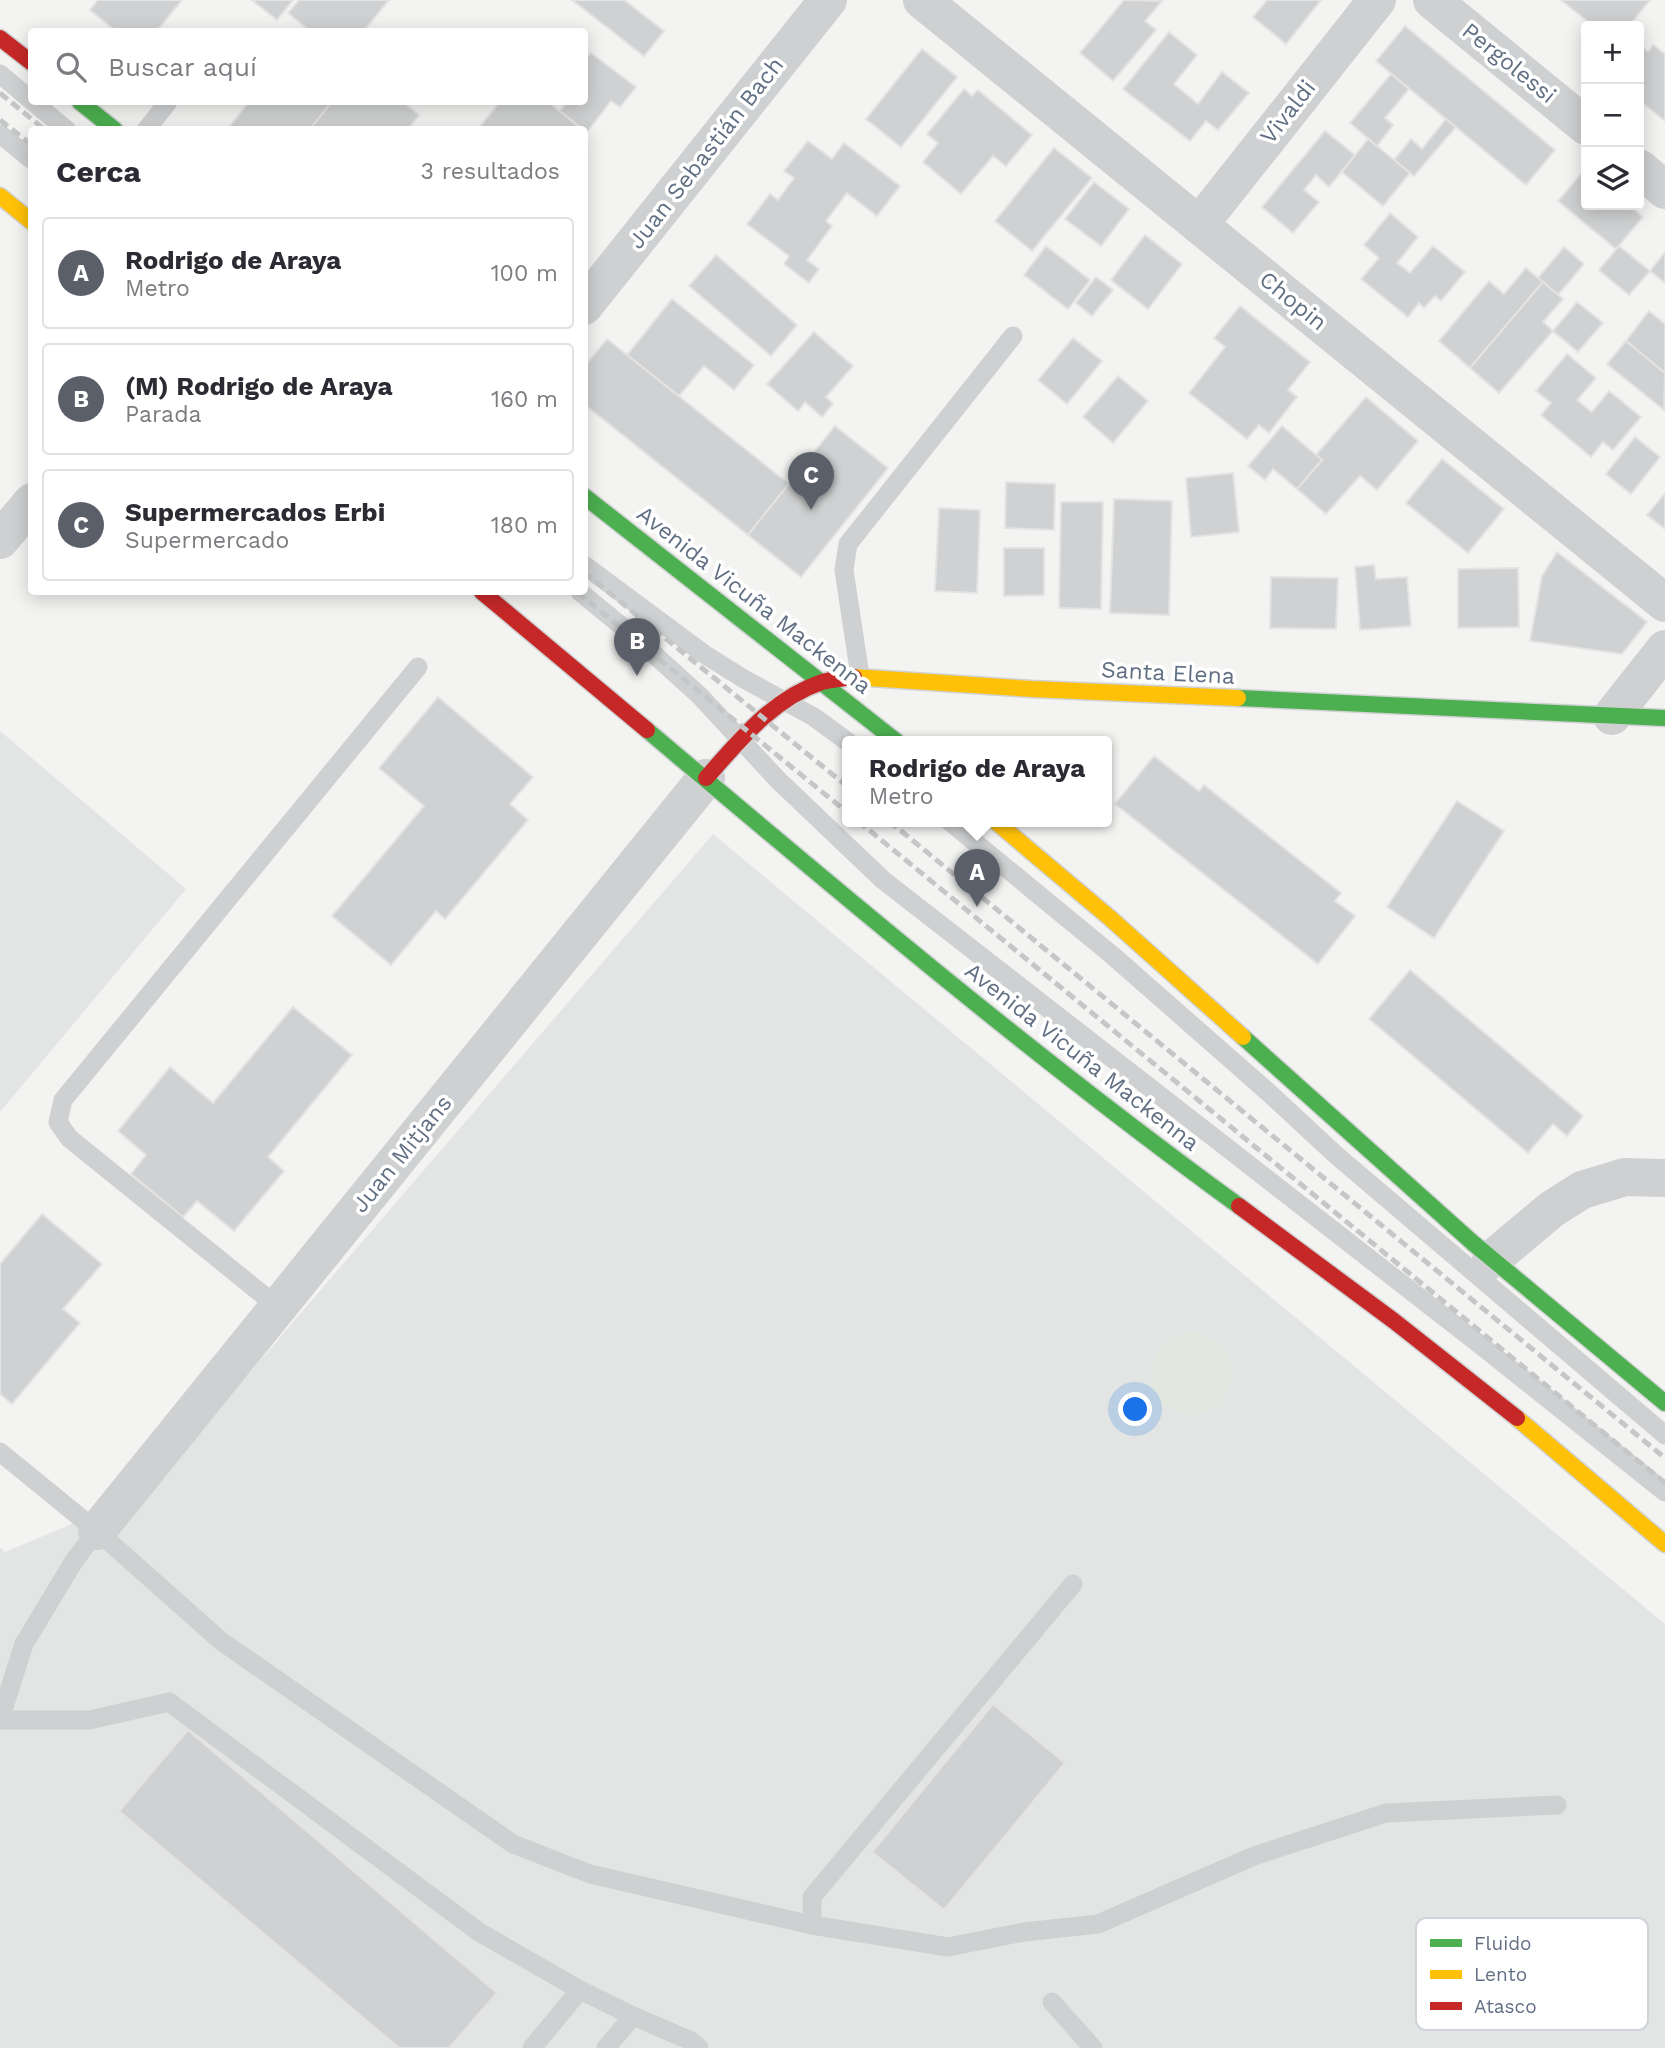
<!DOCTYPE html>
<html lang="es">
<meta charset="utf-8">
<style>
body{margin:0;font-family:"Work Sans",sans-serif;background:#f7f7f7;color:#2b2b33}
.controls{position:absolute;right:21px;top:21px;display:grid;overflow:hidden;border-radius:7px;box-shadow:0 4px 18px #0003}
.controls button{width:63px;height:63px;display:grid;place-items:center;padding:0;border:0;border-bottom:2px solid #e1e1e2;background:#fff;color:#2b2b33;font:35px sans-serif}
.you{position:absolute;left:1136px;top:1410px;width:24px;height:24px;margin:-18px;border:5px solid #fff;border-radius:50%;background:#1a73e8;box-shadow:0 0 0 10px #1a73e833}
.badge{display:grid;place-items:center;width:46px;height:46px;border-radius:50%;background:#5b5f69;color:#fff;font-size:23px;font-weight:700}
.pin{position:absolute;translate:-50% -58px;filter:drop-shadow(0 2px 4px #0008)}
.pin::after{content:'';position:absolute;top:37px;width:24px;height:21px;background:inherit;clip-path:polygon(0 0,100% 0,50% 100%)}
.popup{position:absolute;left:842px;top:736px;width:270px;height:91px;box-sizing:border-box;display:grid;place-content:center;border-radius:7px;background:#fff;filter:drop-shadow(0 2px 5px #0005);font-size:23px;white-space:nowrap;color:#7c7c81}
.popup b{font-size:26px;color:#2b2b33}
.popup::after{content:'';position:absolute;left:50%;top:100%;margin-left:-14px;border:14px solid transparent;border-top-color:#fff}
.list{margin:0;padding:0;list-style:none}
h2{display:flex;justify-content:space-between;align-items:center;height:91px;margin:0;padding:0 28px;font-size:30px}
h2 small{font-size:23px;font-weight:400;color:#7c7c81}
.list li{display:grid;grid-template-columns:46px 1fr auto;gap:21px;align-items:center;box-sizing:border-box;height:112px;margin:0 14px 14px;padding:0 14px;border:2px solid #e1e1e2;border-radius:7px}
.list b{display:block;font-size:26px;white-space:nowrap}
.list p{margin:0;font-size:23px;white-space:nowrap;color:#7c7c81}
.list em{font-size:23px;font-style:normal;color:#7c7c81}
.icon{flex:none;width:38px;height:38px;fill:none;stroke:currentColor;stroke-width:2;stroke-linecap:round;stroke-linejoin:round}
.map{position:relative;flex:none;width:1665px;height:2048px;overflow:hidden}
.search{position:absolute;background:#fff;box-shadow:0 4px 18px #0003;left:28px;top:28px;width:560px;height:77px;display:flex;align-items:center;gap:18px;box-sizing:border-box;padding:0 24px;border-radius:7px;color:#7c7c81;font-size:26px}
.panel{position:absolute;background:#fff;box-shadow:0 4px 18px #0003;left:28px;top:126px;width:560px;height:469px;border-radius:7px}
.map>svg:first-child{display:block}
</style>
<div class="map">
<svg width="1665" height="2048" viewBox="0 0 1665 2048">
<rect width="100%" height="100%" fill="#f3f4f2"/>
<g fill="#e3e5e4">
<path d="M0,731L186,889L0,1112Z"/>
<path d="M713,834L1665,1624V2048H0V1547L5,1552L146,1493Z"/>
</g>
<circle fill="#e2e7e0" cx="1191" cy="1374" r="41"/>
<g fill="#d0d1d2" stroke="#e2e3e2" stroke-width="2">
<path d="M98,0H182L156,32H117L90,10Z"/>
<path d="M252,0H293L277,20Z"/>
<path d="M299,0H389L363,32H311L288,13Z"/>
<path d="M572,0H624L664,31L644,56Z"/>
<path d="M1124,0L1162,1L1145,21L1156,30L1113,81L1080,53Z"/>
<path d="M1267,0H1321L1286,44L1253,17Z"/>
<path d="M1561,0H1650L1629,26H1593Z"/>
<path d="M1405,26L1555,150L1526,185L1376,61Z"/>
<path d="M1169,32L1197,55L1174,84L1198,104L1222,72L1249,93L1218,130L1206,121L1190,141L1123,89Z"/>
<path d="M1639,44L1648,52L1653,45L1665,54V121L1639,100Z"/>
<path d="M922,49L957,77L901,147L866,119Z"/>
<path d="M591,53L636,87L620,107L611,101L587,132L560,111L567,102H584V60Z"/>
<path d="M1391,74L1409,89L1385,118L1393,125L1377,146L1350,123Z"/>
<path d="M964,89L972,96L978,90L1032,135L1006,166L993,156L961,194L923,162L938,143L927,134Z"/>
<path d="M249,102H332L309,130H235L230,126Z"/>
<path d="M332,102H403L419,115L407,130H309Z"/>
<path d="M500,102H548L583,130H477Z"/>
<path d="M1446,119L1456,127L1414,176L1394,160L1411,139L1422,149Z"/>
<path d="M1325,131L1355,155L1329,187L1316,175L1304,190L1319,202L1293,233L1262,207Z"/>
<path d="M1368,139L1410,173L1383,206L1342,172Z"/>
<path d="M808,141L832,159L844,143L900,186L877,216L847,193L826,221L832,226L807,260L819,269L809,283L784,264L789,256L747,224L770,194L778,200L794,178L784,171Z"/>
<path d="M1054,148L1092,178L1032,251L995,221Z"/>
<path d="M1585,169L1586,205H1629L1643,217L1616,249L1558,201Z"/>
<path d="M1094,182L1129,209L1101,246L1065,219Z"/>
<path d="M1390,213L1418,237L1397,263L1410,273L1433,246L1465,272L1441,301L1435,296L1424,308L1419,303L1408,317L1361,279L1379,258L1364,245Z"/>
<path d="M1145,235L1182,264L1148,309L1111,280Z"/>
<path d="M1046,246L1090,280L1068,309L1024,275Z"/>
<path d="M1619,246L1650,271L1629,295L1599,270Z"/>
<path d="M1564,247L1584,264L1558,295L1538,278Z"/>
<path d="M1665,252V283L1650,271Z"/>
<path d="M716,255L797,325L771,356L689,286Z"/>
<path d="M1526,268L1543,282L1470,368L1439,341L1489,281L1504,294Z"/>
<path d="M1096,277L1113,290L1092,316L1076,303Z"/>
<path d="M1543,282L1563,299L1543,322L1553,331L1499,393L1470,368Z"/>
<path d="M672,299L754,365L734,390L704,366L679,396L627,355Z"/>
<path d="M1577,302L1603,323L1578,352L1553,331Z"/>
<path d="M1240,306L1310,362L1288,390L1297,397L1269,433L1259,425L1247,439L1189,393L1225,347L1214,338Z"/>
<path d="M1649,311L1665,324V373L1626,341Z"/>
<path d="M814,332L853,366L826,397L833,404L822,417L805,402L798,411L767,384Z"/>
<path d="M1073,338L1102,361L1067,404L1038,380Z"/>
<path d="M607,339L789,484L748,535L584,404V367Z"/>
<path d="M1626,341L1665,373L1664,410L1607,364Z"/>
<path d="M1567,354L1596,378L1577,400L1592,412L1609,391L1641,417L1613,450L1603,442L1591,457L1541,415L1551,403L1536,391Z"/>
<path d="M1118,376L1148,401L1113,443L1083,417Z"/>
<path d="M1366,397L1418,441L1377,490L1360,476L1326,514L1297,489L1322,460L1316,455Z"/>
<path d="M835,426L888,468L801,577L748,535Z"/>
<path d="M1282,426L1322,460L1297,489L1273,469L1265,480L1248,466Z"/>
<path d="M1635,437L1660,457L1631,494L1606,474Z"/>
<path d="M1442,459L1504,509L1468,553L1406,503Z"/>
<path d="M1233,473L1239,532L1191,537L1186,478Z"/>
<path d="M1006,482L1055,484L1054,530L1005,528Z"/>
<path d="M1665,493V529L1647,515Z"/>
<path d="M1114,499L1172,501L1169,615L1110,613Z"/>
<path d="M1061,502H1103L1101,609L1059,608Z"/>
<path d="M939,508L980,510L977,593L935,591Z"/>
<path d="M1004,548H1044V595L1004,596Z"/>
<path d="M1557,552L1647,622L1622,654L1530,641L1542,576Z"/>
<path d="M1374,565L1376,579L1407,577L1411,626L1360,630L1355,567Z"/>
<path d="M1518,568L1519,627L1458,628V569Z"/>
<path d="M1271,577L1338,578L1336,629L1270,628Z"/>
<path d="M438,697L533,777L510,804L528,820L445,919L436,911L391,965L332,916L424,806L379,768Z"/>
<path d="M1154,756L1199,791L1204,785L1341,893L1335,901L1355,916L1318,964L1115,804Z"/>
<path d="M1457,801L1504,831L1434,938L1387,907Z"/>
<path d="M1410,970L1583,1116L1567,1136L1553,1124L1528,1153L1369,1019Z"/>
<path d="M293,1007L352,1055L268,1157L284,1171L234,1231L197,1201L183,1217L131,1174L146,1155L118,1131L170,1067L213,1103Z"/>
<path d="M42,1214L102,1264L63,1309L80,1323L12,1404L0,1394V1264Z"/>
<path d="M993,1704L1065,1763L944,1910L872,1852Z"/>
<path d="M188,1730L497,1993L449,2048H399L119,1811Z"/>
</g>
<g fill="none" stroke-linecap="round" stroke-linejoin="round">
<defs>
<g id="fast">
<path d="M80,102L115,130"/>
<path d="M584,496L896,741"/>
<path d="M1238,698L1665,718"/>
<path d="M647,730C841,894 1034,1057 1239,1206"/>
<path d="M1243,1037L1473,1243L1665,1403"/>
</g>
<g id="slow">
<path d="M0,196L32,222"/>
<path d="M854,677L1032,689L1238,698"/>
<path d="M995,821L1110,918L1243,1037"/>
<path d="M1517,1418L1665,1544"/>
</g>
<g id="jam">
<path d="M0,38L32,63"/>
<path d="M482,592L647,730"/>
<path d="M706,778C740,740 772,699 822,682C831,679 843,679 854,677"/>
<path d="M1239,1206L1394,1321L1517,1418"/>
</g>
</defs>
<use href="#fast" stroke="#d0d2d2" stroke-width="19"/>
<use href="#slow" stroke="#d0d2d2" stroke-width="19"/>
<use href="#jam" stroke="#d0d2d2" stroke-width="19"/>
<g stroke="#cfd0d1" stroke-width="19">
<path d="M0,74L32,101"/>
<path d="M33,102L67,130"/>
<path d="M146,130L168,102"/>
<path d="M0,134L32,160"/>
<path d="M584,565L704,654L744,679L814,717L848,742"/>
<path d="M580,592L636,638L700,696L778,780L883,880L1483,1347L1665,1492"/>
<path d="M860,676L844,570L848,544L1013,336"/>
<path d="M949,821L1112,955L1268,1092L1336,1155L1665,1435"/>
<path d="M278,1307L69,1138L58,1122L63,1100L418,667"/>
<path d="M0,1452L97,1531L221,1641L513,1844L590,1874L812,1925V1897L1073,1584"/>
<path d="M0,1719L24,1644L74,1561L97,1531"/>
<path d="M0,1720H89L169,1702L479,1932L580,1990L633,2016L691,2041L699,2048"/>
<path d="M812,1925L948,1947L1024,1932L1098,1924L1254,1856L1386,1813L1557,1805"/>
<path d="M1052,2002L1093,2048"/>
<path d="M532,2048L580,1990"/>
<path d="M606,2048L633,2016"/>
</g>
<g stroke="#cfd0d1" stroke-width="38">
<path d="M922,0L1665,603"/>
<path d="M1432,0L1586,126"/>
<path d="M1639,168L1665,190"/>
<path d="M1199,225L1377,0"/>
<path d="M584,306L828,0"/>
<path d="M0,540L32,502"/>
<path d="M1612,716L1665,649"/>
<path d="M1491,1260L1552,1209L1582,1190L1625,1177L1665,1178"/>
<path d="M97,1531L706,778"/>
</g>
<use href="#fast" stroke="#4caf50" stroke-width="16"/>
<use href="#slow" stroke="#ffc107" stroke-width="16"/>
<use href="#jam" stroke="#c62828" stroke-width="16"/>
<g stroke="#c5c6c7" stroke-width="5" stroke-dasharray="10 5" stroke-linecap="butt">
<path d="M0,93L45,130"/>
<path d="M0,120L32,145"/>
<path d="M584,572L848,787"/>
<path d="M577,592L848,813"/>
<path d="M858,821L1665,1483"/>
<path d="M889,821L1665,1458"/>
</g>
</g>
<g text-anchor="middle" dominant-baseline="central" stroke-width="7" stroke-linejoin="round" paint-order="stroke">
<g font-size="23" fill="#627084" stroke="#fff">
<text transform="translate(1509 63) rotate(39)">Pergolessi</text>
<text transform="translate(1288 112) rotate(-52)">Vivaldi</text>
<text transform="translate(706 153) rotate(-52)">Juan Sebastián Bach</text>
<text transform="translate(1293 301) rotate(39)">Chopin</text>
<text transform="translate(754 600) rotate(38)">Avenida Vicuña Mackenna</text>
<text transform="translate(1168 673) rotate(3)">Santa Elena</text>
<text transform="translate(1082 1057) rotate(38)">Avenida Vicuña Mackenna</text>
<text transform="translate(402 1154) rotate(-51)">Juan Mitjans</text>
</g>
</g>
<rect x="1416" y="1918" width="232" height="112" rx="10" fill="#fff" stroke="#d0d4da" stroke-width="2"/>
<rect x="1430" y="1939" width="32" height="8" fill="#4caf50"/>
<rect x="1430" y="1970" width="32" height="9" fill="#ffc107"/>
<rect x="1430" y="2002" width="32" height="8" fill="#c62828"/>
<g font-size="19" fill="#627084">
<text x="1474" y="1950">Fluido</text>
<text x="1474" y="1981">Lento</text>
<text x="1474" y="2013">Atasco</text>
</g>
</svg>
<div class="controls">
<button>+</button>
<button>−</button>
<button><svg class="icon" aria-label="layers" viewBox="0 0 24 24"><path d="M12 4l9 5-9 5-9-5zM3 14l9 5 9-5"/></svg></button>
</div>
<div class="you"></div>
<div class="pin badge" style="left:977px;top:907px">A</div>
<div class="popup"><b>Rodrigo de Araya</b>Metro</div>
<div class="pin badge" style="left:637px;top:676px">B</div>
<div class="pin badge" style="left:811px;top:510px">C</div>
<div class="search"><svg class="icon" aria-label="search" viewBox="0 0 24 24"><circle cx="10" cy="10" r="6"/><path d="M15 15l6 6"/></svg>Buscar aquí</div>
<section class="panel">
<h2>Cerca<small>3 resultados</small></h2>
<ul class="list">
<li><span class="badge">A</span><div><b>Rodrigo de Araya</b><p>Metro</p></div><em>100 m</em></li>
<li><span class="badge">B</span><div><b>(M) Rodrigo de Araya</b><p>Parada</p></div><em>160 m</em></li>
<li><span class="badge">C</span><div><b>Supermercados Erbi</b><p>Supermercado</p></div><em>180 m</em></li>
</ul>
</section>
</div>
